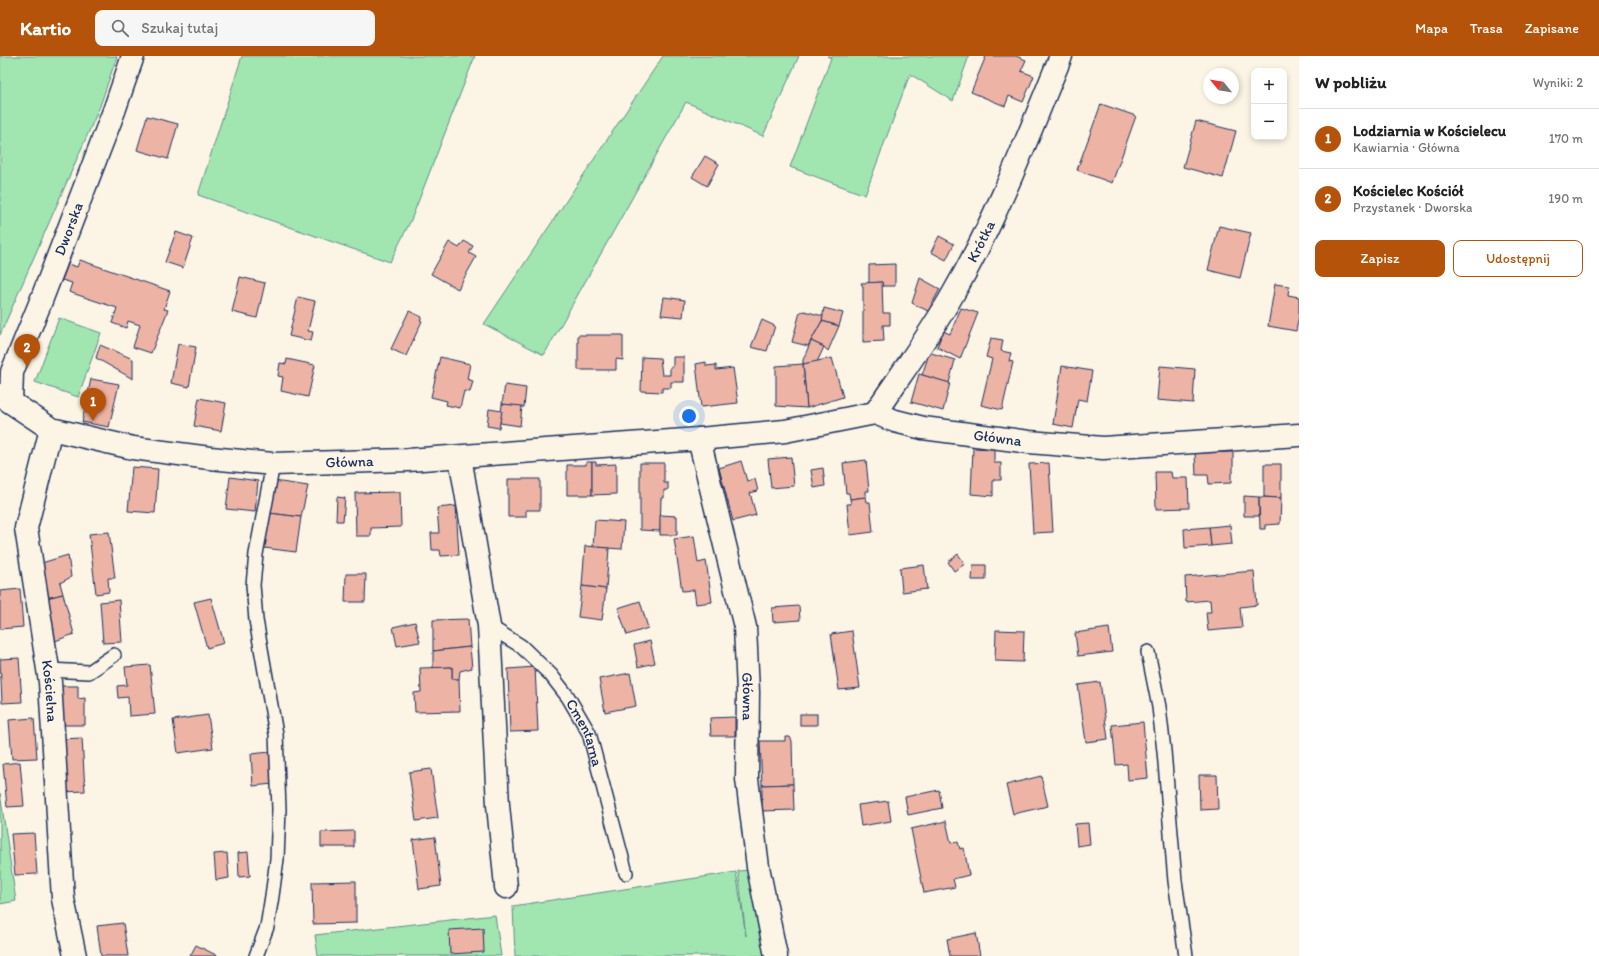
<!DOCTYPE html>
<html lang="pl">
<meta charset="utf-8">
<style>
body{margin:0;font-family:Itim,sans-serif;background:#f6f6f6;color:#222}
.controls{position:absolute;right:12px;top:12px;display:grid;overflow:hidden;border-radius:8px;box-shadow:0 2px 6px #0003}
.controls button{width:36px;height:36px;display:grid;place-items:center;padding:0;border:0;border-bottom:1px solid #e0e0e0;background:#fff;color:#222;font:20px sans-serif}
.compass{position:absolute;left:1203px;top:12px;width:36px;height:36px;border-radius:50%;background:#fff;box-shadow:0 2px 6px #0003;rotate:300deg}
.you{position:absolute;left:689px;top:360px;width:14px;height:14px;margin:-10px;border:3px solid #fff;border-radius:50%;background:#1a73e8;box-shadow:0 0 0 6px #1a73e833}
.badge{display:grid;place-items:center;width:26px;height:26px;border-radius:50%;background:#b45309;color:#fff;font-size:13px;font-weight:700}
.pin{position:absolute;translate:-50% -33px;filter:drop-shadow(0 1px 2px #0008)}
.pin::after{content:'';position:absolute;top:21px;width:14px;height:12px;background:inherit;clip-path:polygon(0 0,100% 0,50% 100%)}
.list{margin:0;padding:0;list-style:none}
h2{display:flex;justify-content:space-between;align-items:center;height:52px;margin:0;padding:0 16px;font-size:17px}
h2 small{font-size:13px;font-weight:400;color:#767676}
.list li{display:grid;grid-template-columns:26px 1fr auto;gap:12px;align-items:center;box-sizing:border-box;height:60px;padding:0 16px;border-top:1px solid #e0e0e0}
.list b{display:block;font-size:15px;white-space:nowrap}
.list p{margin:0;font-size:13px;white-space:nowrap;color:#767676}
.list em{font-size:13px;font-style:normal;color:#767676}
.actions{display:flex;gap:8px;padding:12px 16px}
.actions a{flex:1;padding:9px 0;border:1px solid #b45309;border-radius:8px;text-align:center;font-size:14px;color:#b45309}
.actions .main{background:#b45309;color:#fff}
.icon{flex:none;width:22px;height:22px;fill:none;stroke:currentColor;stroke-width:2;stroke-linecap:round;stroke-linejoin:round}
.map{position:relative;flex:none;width:1299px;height:900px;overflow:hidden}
header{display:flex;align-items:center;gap:24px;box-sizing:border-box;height:56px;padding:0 20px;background:#b45309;color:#fff}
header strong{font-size:19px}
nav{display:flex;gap:22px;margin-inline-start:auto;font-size:14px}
.search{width:280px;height:36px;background:#f6f6f6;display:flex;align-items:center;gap:10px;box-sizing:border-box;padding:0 14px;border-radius:8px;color:#767676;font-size:15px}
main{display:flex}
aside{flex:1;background:#fff}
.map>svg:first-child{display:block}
</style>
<header>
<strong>Kartio</strong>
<div class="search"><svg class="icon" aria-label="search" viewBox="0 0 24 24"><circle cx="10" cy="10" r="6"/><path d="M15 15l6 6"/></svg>Szukaj tutaj</div>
<nav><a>Mapa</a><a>Trasa</a><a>Zapisane</a></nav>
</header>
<main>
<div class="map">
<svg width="1299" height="900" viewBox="0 0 1299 900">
<rect width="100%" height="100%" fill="#fcf5e5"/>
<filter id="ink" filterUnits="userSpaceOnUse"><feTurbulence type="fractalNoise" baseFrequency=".025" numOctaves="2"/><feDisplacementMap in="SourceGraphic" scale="8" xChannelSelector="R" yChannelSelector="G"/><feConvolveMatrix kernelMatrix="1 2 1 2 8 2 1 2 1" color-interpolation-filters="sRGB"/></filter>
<g filter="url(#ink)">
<g fill="#a1e6b1" stroke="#5e8a88">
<path d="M0,0H117L100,50L0,279Z"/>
<path d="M242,0H475L411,164L390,206L198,139Z"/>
<path d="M663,0H799L763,80L686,46L544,299L484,268Z"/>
<path d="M827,0H969L953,45L910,18L865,139L790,111L831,2Z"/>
<path d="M59,262L101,277L78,341L35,326Z"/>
<path d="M0,737L16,845L0,848Z"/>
<path d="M751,814L769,900H515L513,850L736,816L746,880L738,815Z"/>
<path d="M495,859L501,900H318L315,879Z"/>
</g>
<g fill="#edb4a5" stroke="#1b2f5e">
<path d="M986,0H1016L1026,4L1021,15L1034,20L1023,46L1009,40L1005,50L971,36Z"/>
<path d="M1101,48L1136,60L1112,127L1077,114Z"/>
<path d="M147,60L178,68L168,103L137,94Z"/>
<path d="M1196,65L1236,75L1223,122L1183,111Z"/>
<path d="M705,100L719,108L707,130L692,121Z"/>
<path d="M1219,170L1251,177L1240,222L1208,214Z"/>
<path d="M176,176L193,182L183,212L165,206Z"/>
<path d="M939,180L954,188L946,204L931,196Z"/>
<path d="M464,185L473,190L469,197L476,201L458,233L431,218L449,186L459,192Z"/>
<path d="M80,204L170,235L164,253L168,254L151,297L133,291L140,269L128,265L126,272L112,267L117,252L69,236L72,227L62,224L68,208L77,211Z"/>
<path d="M895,208V230H882V226L869,227V209Z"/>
<path d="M240,221L265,227L257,262L232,256Z"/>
<path d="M920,222L940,233L928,255L912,247Z"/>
<path d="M882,226L883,257H890V269H883L884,285L863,286V231L861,227Z"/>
<path d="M1275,228L1289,230L1288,239L1299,241V260L1296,275L1268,270Z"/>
<path d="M298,241L315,245L308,275L313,276L311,285L289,280Z"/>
<path d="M664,241L685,244L683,261L661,259Z"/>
<path d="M824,252L843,257L839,270L822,265Z"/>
<path d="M961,252L978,257L960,303L937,291L943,275L950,278Z"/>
<path d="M409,255L422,261L420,264L422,265L406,300L391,293Z"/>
<path d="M804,255L823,260L822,265L808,290L792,286L800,256Z"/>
<path d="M762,264L775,270L767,295L751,291Z"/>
<path d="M822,265L839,270L828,295L824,291L811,285Z"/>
<path d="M578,279H623V304L616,303V314H578Z"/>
<path d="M991,282L1003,284L1001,295L1011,297L1009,305L1013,306L1002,354L981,349L992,303L986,301Z"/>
<path d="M811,285L824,291L817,306L803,308V304Z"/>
<path d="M178,288L196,291L189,331L171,327Z"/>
<path d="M100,289L133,303V323L96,302Z"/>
<path d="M931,297L955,304L949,327L922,319L928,301Z"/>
<path d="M440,301L470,308L467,323L473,325L470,336L464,335L460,352L446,349L447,345L431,341Z"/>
<path d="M642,301L660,302L662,319H670V311H673V301H684V326H671V332H662V336L641,335Z"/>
<path d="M832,302L843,341L807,352L803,308Z"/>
<path d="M287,303L315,309L308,341L281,335L283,321L278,320L280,307L286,308Z"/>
<path d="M706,306V310L716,309V314L733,312L738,347L701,351L696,308Z"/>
<path d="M803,308L807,352L776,350V310Z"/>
<path d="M1062,310L1092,315L1087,345L1078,343L1073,372L1053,368Z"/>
<path d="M1160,310L1195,313L1193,347L1157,344Z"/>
<path d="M919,318L950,327L943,355L911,346Z"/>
<path d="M91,323L119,328L109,371L82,366Z"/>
<path d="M505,329L526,332L524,351L502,348Z"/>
<path d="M199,342L226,347L221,375L194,370Z"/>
<path d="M502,348L522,350L520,370L500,367Z"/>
<path d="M489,353L502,355L499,372L487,370Z"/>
<path d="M973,392L994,393V407H1001V424H993V440L971,438Z"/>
<path d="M1233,396V417H1231V427L1209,428L1208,419H1196L1195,397Z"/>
<path d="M791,401L794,430L771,432L768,403Z"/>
<path d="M866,404L869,435H866V441L850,443L849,437H846L843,407Z"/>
<path d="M741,405L747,425L755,423L758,435L750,437L756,459L733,465L719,412Z"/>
<path d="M586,406H592V439H567V409H586Z"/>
<path d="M592,406H596V409L616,408V438L592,439Z"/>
<path d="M640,407H664V427H668V434H664V442H661L660,475L640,474Z"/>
<path d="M1049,407L1053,476L1033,477L1029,408Z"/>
<path d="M1264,408H1281V442L1264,441Z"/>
<path d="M132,411L158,413L155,457L128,455Z"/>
<path d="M823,412L825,430L814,432L811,414Z"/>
<path d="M1155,416H1171L1172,422H1188L1189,452L1156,453Z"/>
<path d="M230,421L258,425L255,456L226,453Z"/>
<path d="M508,423H540V454H526V461H508Z"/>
<path d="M274,425L308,430L301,461L269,457Z"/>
<path d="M400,436L401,471L371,472V480H356L355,437Z"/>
<path d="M1244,440L1259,441V460H1244Z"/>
<path d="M337,441L345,442L343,465H336Z"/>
<path d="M866,441L867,446H870L873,476L850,479L847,448H851L850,443Z"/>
<path d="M1259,441L1281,442L1280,468L1265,469V473H1260Z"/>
<path d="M456,450L459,499L441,500L440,494H432L431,477H439L437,452Z"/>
<path d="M269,457L301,461L296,496L264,492Z"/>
<path d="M660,459L677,460V479H660Z"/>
<path d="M595,464L624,466L622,493L593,491Z"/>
<path d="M1230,469L1232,488L1211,490L1209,471Z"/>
<path d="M1209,471L1211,490L1185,492L1184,473Z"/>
<path d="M109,476L115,522H108L109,536L96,538L89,478Z"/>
<path d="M694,480L698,507L706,505L712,546L696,548L694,534L682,535L674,483Z"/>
<path d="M585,490L609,492L606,533L582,530Z"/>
<path d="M958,498L965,508L954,515L948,506Z"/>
<path d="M68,499L71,521L60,527L63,538L43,543L35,509Z"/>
<path d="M924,509L927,533L902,536L900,512Z"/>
<path d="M973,509H986V524H972Z"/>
<path d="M1254,515L1257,549L1240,551L1242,572L1208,575L1206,556H1211L1210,544L1186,546L1185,521Z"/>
<path d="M346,518H366L365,546H345Z"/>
<path d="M582,530L606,533L602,564L578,561Z"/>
<path d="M20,533L23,571L0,573V535Z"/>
<path d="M63,538L74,578L55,585L43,543Z"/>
<path d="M211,542L224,587L207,592L194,546Z"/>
<path d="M119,544L122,586L103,587L100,546Z"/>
<path d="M640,545L648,572L627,579L618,552Z"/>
<path d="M799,550L800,564L773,566L772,552Z"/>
<path d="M468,563L470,591L433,595V564Z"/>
<path d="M415,566L420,586L397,590L393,571Z"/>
<path d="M1109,572L1112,596L1078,600L1075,577Z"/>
<path d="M996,574L1024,575L1023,606L995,605Z"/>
<path d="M852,575L860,632L839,634L831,578Z"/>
<path d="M650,585L655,607L638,611L634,589Z"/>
<path d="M470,591L472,612L460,615L459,623H452V611L433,612V595Z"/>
<path d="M19,602L22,646L2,647L0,603Z"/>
<path d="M150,609L155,658L129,660L128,641L118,642L117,630L127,629L125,611Z"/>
<path d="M452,611V623H459L460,655L415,656L414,637L421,636L420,612Z"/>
<path d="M535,611L538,675L510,676L508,613Z"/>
<path d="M630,617L636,650L605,656L599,623Z"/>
<path d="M1100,626L1108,683L1086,686L1078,629Z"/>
<path d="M61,630H78V643L85,642V669H61Z"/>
<rect x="800" y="658" width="17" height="11"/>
<path d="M208,659L213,692L178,697L173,664Z"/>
<path d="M735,661V680H711L710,662Z"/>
<path d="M34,662L37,702L12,703L9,664Z"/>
<path d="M1143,666L1148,722L1128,724L1127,708L1116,709L1112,669Z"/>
<path d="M785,681H790L792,685L793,728L762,729L760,685H785Z"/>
<path d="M82,682L85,735L63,736L61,683Z"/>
<path d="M270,696L273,728L253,730L251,698Z"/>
<path d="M20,706L24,750L7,751L3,708Z"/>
<path d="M431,713L438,762L416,765L409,716Z"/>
<path d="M1199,719H1217L1218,753L1200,754Z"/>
<path d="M1041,720L1048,750L1013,758L1006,729Z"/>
<path d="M793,728L794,754L762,755V729Z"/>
<path d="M939,734L942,752L908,759L905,741Z"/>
<path d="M888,745L891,765L861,770L858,749Z"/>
<path d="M946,765L951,787L958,786L960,793L964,792L969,819L953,823L955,831L924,837L911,773Z"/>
<path d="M1088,767L1090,788L1077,790L1075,768Z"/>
<path d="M354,775V791H321V776Z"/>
<path d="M34,777L37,818L15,819L11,778Z"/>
<path d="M435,781L441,830L419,833L413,784Z"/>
<path d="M248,796L250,820L239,821L238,797Z"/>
<path d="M227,797L229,822L216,824L214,798Z"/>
<path d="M356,825V867L313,868L312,826Z"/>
<path d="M123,867L128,900H101L97,870Z"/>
<path d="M483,872L484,896L450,898L449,874Z"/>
<path d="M976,877L980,900H950L947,883Z"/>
<path d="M196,889L218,900H190Z"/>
</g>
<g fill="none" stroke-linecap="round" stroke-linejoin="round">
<defs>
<g id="lane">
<path id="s1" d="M489,570L521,590L551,619L568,641L589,677L626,817"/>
<path d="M1148,596L1159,651L1164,695L1175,825L1186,900"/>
<path d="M48,614L89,616L114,599"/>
<path d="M256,900L267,871L272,840L277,803L279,753L276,678L256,564L253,529L256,498L273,408"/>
</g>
<g id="street">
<path id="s2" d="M0,339L51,373L133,392L210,402L273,408L408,404L699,383L785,375L875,357L895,365L923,372L1029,386L1103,392L1299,379"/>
<path id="s3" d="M11,346L12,316L39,250L114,55L133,0"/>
<path id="s4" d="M875,357C901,318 930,279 953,238C997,162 1028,80 1061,0"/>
<path id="s5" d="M51,373L26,472L50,626L63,843L75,900"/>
<path id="s6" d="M699,383L745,571L748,636L747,723L758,811L776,900"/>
<path d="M460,401L489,570L498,749L506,831"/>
</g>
</defs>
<use href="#lane" stroke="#1b2f5e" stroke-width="16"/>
<use href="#street" stroke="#1b2f5e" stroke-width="25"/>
<use href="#lane" stroke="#fcf5e5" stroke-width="13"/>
<use href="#street" stroke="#fcf5e5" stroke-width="22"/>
</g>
</g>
<g text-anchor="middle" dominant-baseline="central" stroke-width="4" stroke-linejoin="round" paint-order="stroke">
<g font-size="15" fill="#1b2f5e" stroke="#fcf5e5">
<text stroke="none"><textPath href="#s3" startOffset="184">Dworska</textPath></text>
<text stroke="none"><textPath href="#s4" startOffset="202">Krótka</textPath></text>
<text stroke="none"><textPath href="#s2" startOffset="1017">Główna</textPath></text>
<text stroke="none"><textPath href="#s2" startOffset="363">Główna</textPath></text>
<text stroke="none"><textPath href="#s5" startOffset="267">Kościelna</textPath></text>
<text stroke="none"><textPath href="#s6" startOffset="263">Główna</textPath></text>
<text stroke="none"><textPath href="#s1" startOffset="147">Cmentarna</textPath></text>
</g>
</g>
</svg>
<div class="controls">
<button>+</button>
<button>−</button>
</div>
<svg class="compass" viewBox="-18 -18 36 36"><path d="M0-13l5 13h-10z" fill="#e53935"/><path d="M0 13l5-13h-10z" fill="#767676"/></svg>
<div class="you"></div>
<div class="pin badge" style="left:93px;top:365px">1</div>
<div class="pin badge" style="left:27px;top:311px">2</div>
</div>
<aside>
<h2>W pobliżu<small>Wyniki: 2</small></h2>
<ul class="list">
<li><span class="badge">1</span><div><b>Lodziarnia w Kościelecu</b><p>Kawiarnia · Główna</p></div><em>170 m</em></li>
<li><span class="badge">2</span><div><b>Kościelec Kościół</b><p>Przystanek · Dworska</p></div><em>190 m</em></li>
</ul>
<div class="actions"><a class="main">Zapisz</a><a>Udostępnij</a></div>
</aside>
</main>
